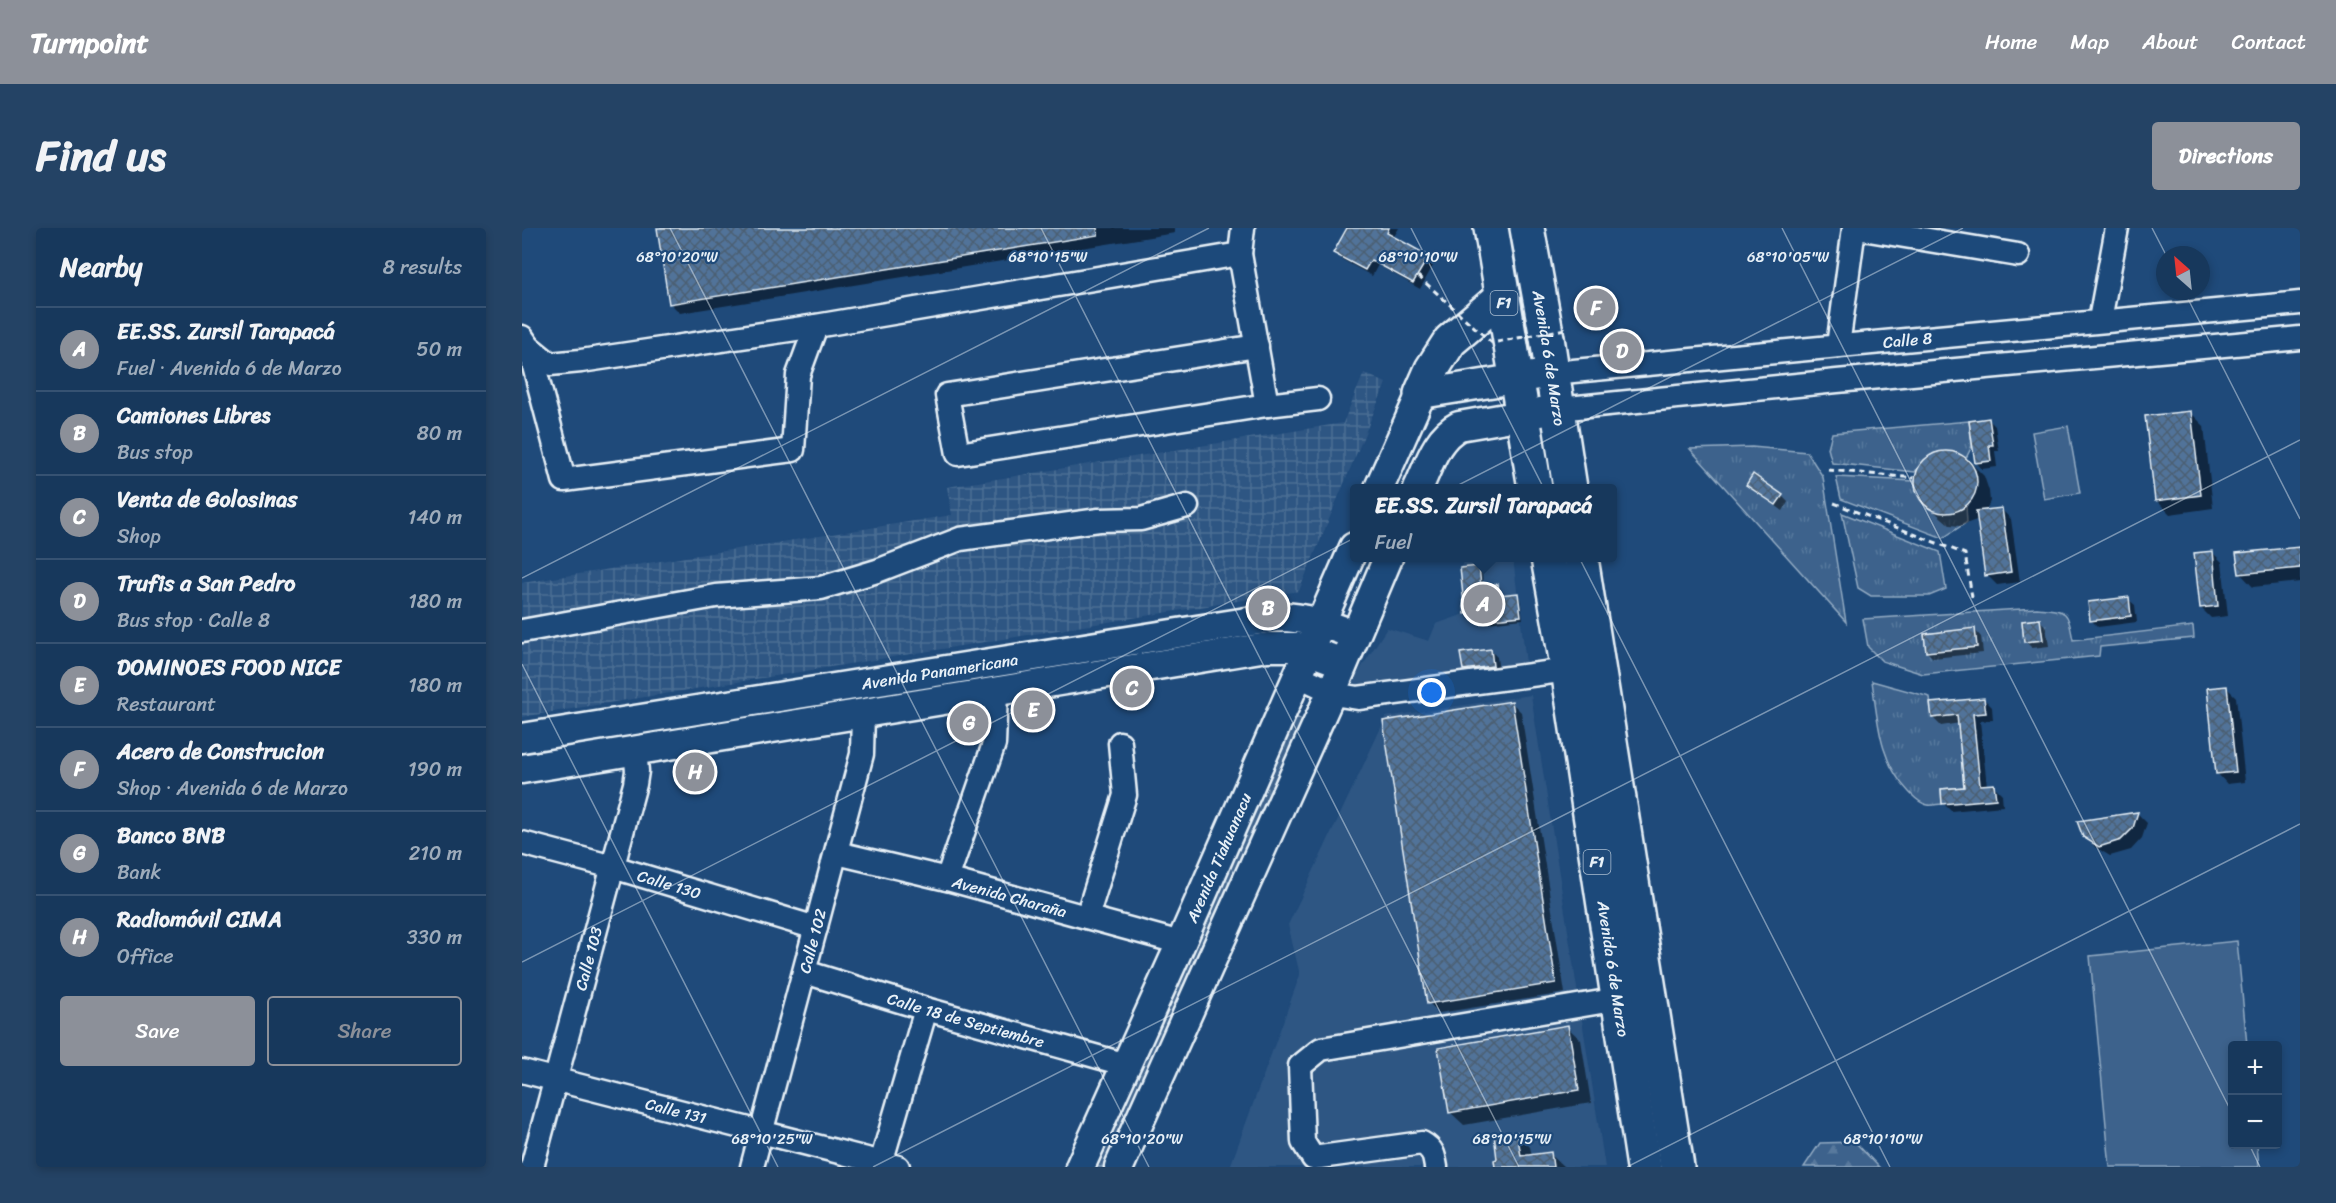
<!DOCTYPE html>
<meta charset="utf-8">
<style>
body{margin:0;font-family:Sriracha,sans-serif;background:#244365;color:#f1f3f6}
.controls{position:absolute;right:18px;bottom:18px;display:grid;overflow:hidden;border-radius:6px;box-shadow:0 3px 9px #0003}
.controls button{width:54px;height:54px;display:grid;place-items:center;padding:0;border:0;border-bottom:2px solid #365272;background:#17385c;color:#f1f3f6;font:30px sans-serif}
.compass{position:absolute;left:1634px;top:18px;width:54px;height:54px;border-radius:50%;background:#17385c;box-shadow:0 3px 9px #0003;rotate:333deg}
.you{position:absolute;left:910px;top:465px;width:21px;height:21px;margin:-15px;border:4px solid #fff;border-radius:50%;background:#1a73e8;box-shadow:0 0 0 9px #1a73e833}
.badge{display:grid;place-items:center;width:39px;height:39px;border-radius:50%;background:#8c9099;color:#fff;font-size:20px;font-weight:700}
.pin{position:absolute;translate:-50% -50%;border:3px solid #fff;box-shadow:0 2px 6px #0006}
.popup{position:absolute;left:828px;top:256px;width:267px;height:78px;box-sizing:border-box;display:grid;place-content:center;border-radius:6px;background:#17385c;filter:drop-shadow(0 2px 4px #0005);font-size:20px;white-space:nowrap;color:#9eacbb}
.popup b{font-size:22px;color:#f1f3f6}
.popup::after{content:'';position:absolute;left:50%;top:100%;margin-left:-12px;border:12px solid transparent;border-top-color:#17385c}
.list{margin:0;padding:0;list-style:none}
h2{display:flex;justify-content:space-between;align-items:center;height:78px;margin:0;padding:0 24px;font-size:26px}
h2 small{font-size:20px;font-weight:400;color:#9eacbb}
.list li{display:grid;grid-template-columns:39px 1fr auto;gap:18px;align-items:center;box-sizing:border-box;height:84px;padding:0 24px;border-top:2px solid #365272}
.list b{display:block;font-size:22px;white-space:nowrap}
.list p{margin:0;font-size:20px;white-space:nowrap;color:#9eacbb}
.list em{font-size:20px;font-style:normal;color:#9eacbb}
.actions{display:flex;gap:12px;padding:18px 24px}
.actions a{flex:1;padding:14px 0;border:2px solid #8c9099;border-radius:6px;text-align:center;font-size:21px;color:#8c9099}
.actions .main{background:#8c9099;color:#fff}
.map{position:relative;flex:none;width:1778px;height:939px;overflow:hidden;border-radius:6px}
header{display:flex;align-items:center;gap:36px;box-sizing:border-box;height:84px;padding:0 30px;background:#8c9099;color:#fff}
header strong{font-size:28px}
nav{display:flex;gap:33px;margin-inline-start:auto;font-size:21px}
.intro{display:flex;align-items:center;justify-content:space-between;box-sizing:border-box;height:144px;padding:0 36px}
h1{margin:0;font-size:42px}
.button{padding:15px 27px;border-radius:6px;background:#8c9099;color:#fff;font-size:21px;font-weight:700}
main{display:flex;gap:36px;padding:0 36px}
aside{flex:1;background:#17385c;border-radius:6px;box-shadow:0 3px 9px #0003}
.map>svg:first-child{display:block}
</style>
<header>
<strong>Turnpoint</strong>
<nav><a>Home</a><a>Map</a><a>About</a><a>Contact</a></nav>
</header>
<div class="intro"><h1>Find us</h1><a class="button">Directions</a></div>
<main>
<aside>
<h2>Nearby<small>8 results</small></h2>
<ul class="list">
<li><span class="badge">A</span><div><b>EE.SS. Zursil Tarapacá</b><p>Fuel · Avenida 6 de Marzo</p></div><em>50 m</em></li>
<li><span class="badge">B</span><div><b>Camiones Libres</b><p>Bus stop</p></div><em>80 m</em></li>
<li><span class="badge">C</span><div><b>Venta de Golosinas</b><p>Shop</p></div><em>140 m</em></li>
<li><span class="badge">D</span><div><b>Trufis a San Pedro</b><p>Bus stop · Calle 8</p></div><em>180 m</em></li>
<li><span class="badge">E</span><div><b>DOMINOES FOOD NICE</b><p>Restaurant</p></div><em>180 m</em></li>
<li><span class="badge">F</span><div><b>Acero de Construcion</b><p>Shop · Avenida 6 de Marzo</p></div><em>190 m</em></li>
<li><span class="badge">G</span><div><b>Banco BNB</b><p>Bank</p></div><em>210 m</em></li>
<li><span class="badge">H</span><div><b>Radiomóvil CIMA</b><p>Office</p></div><em>330 m</em></li>
</ul>
<div class="actions"><a class="main">Save</a><a>Share</a></div>
</aside>
<div class="map">
<svg width="1778" height="939" viewBox="0 0 1778 939">
<defs>
<pattern id="industrial-grid" width="8" height="8" patternUnits="userSpaceOnUse" patternTransform="scale(1.5)"><rect width="8" height="8" fill="#2e5683"/><path d="M0 4h8M4 0v8" fill="none" stroke="#4c6f95"/></pattern>
<pattern id="grass-tufts" width="24" height="20" patternUnits="userSpaceOnUse" patternTransform="scale(1.5)"><rect width="24" height="20" fill="#3c628c"/><path d="M3 7l-1-3M5 7V3M7 7l1-3M15 17l-1-3M17 17v-4M19 17l1-3" fill="none" stroke="#58799d"/></pattern>
<pattern id="forest-firs" width="22" height="20" patternUnits="userSpaceOnUse" patternTransform="scale(1.5)"><rect width="22" height="20" fill="#3c628c"/><path d="M5 1l3.5 6h-7zM16 11l3.5 6h-7z" fill="#58799d"/></pattern>
<pattern id="building-cross-hatch" width="8" height="8" patternUnits="userSpaceOnUse" patternTransform="scale(1.5)"><rect width="8" height="8" fill="#517399"/><path d="M0 0l8 8M0 8l8-8" fill="none" stroke="#4c5e72"/></pattern>
</defs>
<rect width="100%" height="100%" fill="#1f4a7a"/>
<filter id="ink" filterUnits="userSpaceOnUse"><feTurbulence type="fractalNoise" baseFrequency=".0167" numOctaves="2"/><feDisplacementMap in="SourceGraphic" scale="12" xChannelSelector="R" yChannelSelector="G"/><feConvolveMatrix kernelMatrix="1 2 1 2 8 2 1 2 1" color-interpolation-filters="sRGB"/></filter>
<g filter="url(#ink)">
<g fill="#2e5683">
<path d="M945,330H991L1004,435L842,461L830,454L865,400L907,413L914,396L943,386L938,340Z"/>
<path d="M1009,467L1083,939H708L778,747L766,697L864,489Z"/>
</g>
<path fill="url(#industrial-grid)" d="M842,145L864,155L777,363L0,489V355L430,287L425,259L821,195Z"/>
<g fill="url(#grass-tufts)" stroke="#92aac2" stroke-width="1.5" fill-rule="evenodd">
<path d="M1447,193L1450,218L1444,230C1423,218 1404,223 1393,244L1310,235L1306,220L1310,205Z"/>
<path d="M1230,219L1285,224L1301,249L1324,394L1168,221Z"/>
<path d="M1314,249L1392,253C1396,283 1418,292 1444,278L1445,294L1421,310L1319,271Z"/>
<path d="M1320,285L1418,324L1424,361L1407,368H1349L1336,360Z"/>
<path d="M1515,380C1546,383 1545,381 1551,412L1671,398L1672,410L1578,419L1577,428L1401,446L1360,433L1346,419L1341,391ZM1518,391L1521,412L1502,414L1500,393ZM1453,401L1455,419L1404,424L1402,406Z"/>
<path d="M1350,453L1408,469L1410,490L1435,487L1442,559L1419,561L1420,576C1416,576 1410,578 1406,577C1398,576 1392,569 1387,564C1357,533 1356,494 1350,453Z"/>
<path d="M768,487L785,494L587,939H577L569,936Z"/>
</g>
<path fill="url(#forest-firs)" stroke="#92aac2" stroke-width="1.5" d="M1333,914L1357,939H1282L1298,915Z"/>
<g fill="#3c628c" stroke="#92aac2" stroke-width="1.5">
<path d="M1546,198L1558,265L1522,271L1510,204Z"/>
<path d="M1715,713L1725,817L1710,818V916L1735,917L1737,939H1588L1568,728Z"/>
</g>
<g fill="#0007">
<path d="M137,0H652L653,5L158,85L148,75Z"/>
<path d="M826,0H877L871,10L906,29L912,36L898,61L856,37L850,48L819,31L813,24Z"/>
<path d="M1668,184L1682,198L1691,280L1648,286L1634,272Z"/>
<path d="M1466,191L1473,198L1477,223H1473L1475,239L1460,241L1454,234Z"/>
<path d="M1423,224L1434,226L1448,234L1462,248L1467,263L1468,273L1464,284L1479,281L1489,291L1498,354L1475,357L1465,347L1457,291L1438,298L1428,297L1398,271L1393,253L1399,237L1413,226Z"/>
<path d="M1226,257L1260,268L1266,274L1261,283Z"/>
<path d="M1778,320V354L1731,359L1718,345Z"/>
<path d="M1690,324L1700,334L1706,388L1689,390L1679,380Z"/>
<path d="M957,339L960,342L961,359L975,357L978,360L979,369L995,367L998,370L1001,391L965,395L962,386L947,388L945,385Z"/>
<path d="M1606,371L1613,377L1615,394L1576,399L1569,392Z"/>
<path d="M1518,392L1524,399L1527,418L1510,420L1504,414Z"/>
<path d="M1453,402L1459,409L1461,425L1411,430L1405,424Z"/>
<path d="M968,422L975,429L977,444L949,448L942,442Z"/>
<path d="M1704,459L1714,469L1723,554L1705,556L1695,545Z"/>
<path d="M1462,471L1470,479L1471,492L1458,493L1465,558H1472L1480,566L1481,578L1429,583L1421,575L1444,560L1438,495L1419,498L1411,490Z"/>
<path d="M989,474L999,484L1043,765L917,785L907,775Z"/>
<path d="M1616,586L1625,595L1620,610L1609,622L1588,628L1573,619L1563,608L1557,594Z"/>
<path d="M1045,799L1059,812L1069,875L942,897L928,884Z"/>
<path d="M995,905L1008,919L1010,928L1028,926L1042,939H977Z"/>
</g>
<g fill="url(#building-cross-hatch)" stroke="#e8f1f8" stroke-width="1.5">
<path d="M135,0H575L576,7L147,76Z"/>
<path d="M825,0H867L865,5L907,28L891,55L849,32L843,42L811,25Z"/>
<path d="M1669,183L1679,267L1633,273L1623,188Z"/>
<path d="M1467,190L1471,217H1467L1469,233L1453,235L1447,193Z"/>
<circle cx="1424" cy="254" r="31"/>
<path d="M1231,246L1261,267L1254,277L1224,257Z"/>
<path d="M1480,280L1489,344L1463,348L1454,283Z"/>
<path d="M1778,319V340L1717,346L1714,325Z"/>
<path d="M1691,323L1696,378L1678,380L1672,325Z"/>
<path d="M957,338L959,358L976,356L977,367L996,365L999,388L961,392L960,384L943,386L938,340Z"/>
<path d="M1607,369L1609,388L1568,393L1566,374Z"/>
<path d="M1518,391L1521,412L1502,414L1500,393Z"/>
<path d="M1453,400L1455,419L1404,424L1402,406Z"/>
<path d="M969,421L971,438L941,442L938,425Z"/>
<path d="M1705,458L1714,544L1694,546L1685,460Z"/>
<path d="M1462,470L1464,485L1451,486L1458,557L1472,556L1474,571L1420,576L1419,561L1442,559L1435,487L1410,490L1408,475Z"/>
<path d="M990,473L1034,755L905,776L861,493Z"/>
<path d="M1616,584L1611,600L1599,612L1577,619L1561,609L1555,593Z"/>
<path d="M1046,797L1057,862L927,885L916,820Z"/>
<path d="M995,904L999,928L1029,924L1031,939H973L972,932L975,931L972,907Z"/>
</g>
<g fill="none" stroke-linecap="round" stroke-linejoin="round">
<defs>
<g id="minor">
<path d="M721,0L718,26L745,177"/>
<path d="M1335,0L1496,27"/>
<path d="M1578,92L1595,0"/>
<path d="M0,109L7,119L28,136L59,133L294,98L718,26"/>
<path d="M735,118L425,167L436,226L745,177L796,171"/>
<path d="M1316,118L1332,0"/>
<path d="M7,119L42,252L271,222L276,147L294,98"/>
<path id="s1" d="M1030,145L1778,75"/>
<path d="M1036,181L1315,153L1778,110"/>
<path d="M0,403L194,368L299,360L355,343L438,311L577,292L619,291L665,278"/>
<path d="M777,448L817,467L836,470L1046,442"/>
<path id="s2" d="M0,615L91,639L294,700"/>
<path id="s3" d="M315,625L425,651L659,715"/>
<path d="M425,651L472,516L474,465"/>
<path d="M565,689L603,567L598,515"/>
<path id="s4" d="M283,744L404,781L605,837"/>
<path id="s5" d="M0,843L376,939"/>
<path d="M359,935L404,781"/>
<path id="s6" d="M10,939L113,556L115,543L113,522"/>
<path id="s7" d="M230,939L340,526L341,485"/>
<path d="M914,939C912,927 911,921 900,915L791,930L781,914L778,838L799,821L1097,771"/>
</g>
<g id="major">
<path d="M857,260L899,166L1030,145"/>
<path d="M896,260C907,237 914,210 937,198L1036,181"/>
<path id="s8" d="M0,510L756,389C784,389 807,397 833,407"/>
<path d="M0,541L745,419H777L821,435"/>
<path id="s9" d="M558,939L659,715L832,319"/>
<path d="M597,939L810,463L866,330"/>
</g>
<g id="highway">
<path d="M969,0L1013,260"/>
<path id="s10" d="M1005,0L1025,110L1048,260"/>
<path d="M899,166L910,141L928,113L981,68"/>
<path id="s11" d="M1026,330L1046,442L1122,939"/>
<path d="M1059,330L1155,939"/>
</g>
</defs>
<use href="#minor" stroke="#e8f1f8" stroke-width="27"/>
<use href="#major" stroke="#e8f1f8" stroke-width="33"/>
<use href="#highway" stroke="#e8f1f8" stroke-width="38"/>
<g stroke="#e8f1f8" stroke-width="3" stroke-dasharray="6 4.5" stroke-linecap="butt">
<path d="M1306,242L1392,250"/>
<path d="M1312,275L1443,326L1450,369"/>
</g>
<use href="#minor" stroke="#1f4a7a" stroke-width="22"/>
<use href="#major" stroke="#1f4a7a" stroke-width="28"/>
<use href="#highway" stroke="#1f4a7a" stroke-width="33"/>
<path stroke="#e8f1f8" stroke-width="3" stroke-dasharray="6 4.5" stroke-linecap="butt" d="M896,48L970,115L1043,101"/>
</g>
</g>
<path fill="none" stroke="#e8f1f8" stroke-width="1.5" stroke-opacity="0.45" d="M148,0L627,939M519,0L997,939M889,0L1368,939M1260,0L1710,885M1630,0L1644,27M1662,63L1778,291M0,350L687,0M0,436L256,939M0,734L1441,0M1727,916L1738,939M351,939L1778,212M1105,939L1778,596"/>
<g text-anchor="middle" dominant-baseline="central" stroke-width="4.5" stroke-linejoin="round" paint-order="stroke">
<g fill="#1f4a7a" stroke="#acbfd2" stroke-width="1.5">
<rect x="968.5" y="63" width="27" height="24" rx="4.5"/>
<rect x="1061.5" y="622" width="27" height="24" rx="4.5"/>
</g>
<g font-size="15" font-weight="bold" fill="#e8f1f8">
<text x="982" y="75">F1</text>
<text x="1075" y="634">F1</text>
</g>
<g font-size="16" fill="#e8f1f8" stroke="#1f4a7a">
<text stroke="none"><textPath href="#s1" startOffset="357">Calle 8</textPath></text>
<text stroke="none"><textPath href="#s10" startOffset="132">Avenida 6 de Marzo</textPath></text>
<text stroke="none"><textPath href="#s8" startOffset="423">Avenida Panamericana</textPath></text>
<text stroke="none"><textPath href="#s9" startOffset="339">Avenida Tiahuanacu</textPath></text>
<text stroke="none"><textPath href="#s2" startOffset="153">Calle 130</textPath></text>
<text stroke="none"><textPath href="#s3" startOffset="178">Avenida Charaña</textPath></text>
<text stroke="none"><textPath href="#s7" startOffset="234">Calle 102</textPath></text>
<text stroke="none"><textPath href="#s6" startOffset="216">Calle 103</textPath></text>
<text stroke="none"><textPath href="#s11" startOffset="416">Avenida 6 de Marzo</textPath></text>
<text stroke="none"><textPath href="#s4" startOffset="168">Calle 18 de Septiembre</textPath></text>
<text stroke="none"><textPath href="#s5" startOffset="159">Calle 131</textPath></text>
</g>
</g>
<g font-size="15" text-anchor="middle" fill="#e8f1f8" stroke="#1f4a7a" stroke-width="4.5" stroke-linejoin="round" paint-order="stroke">
<text x="155" y="34">68°10'20"W</text>
<text x="526" y="34">68°10'15"W</text>
<text x="896" y="34">68°10'10"W</text>
<text x="1266" y="34">68°10'05"W</text>
<text x="250" y="916">68°10'25"W</text>
<text x="620" y="916">68°10'20"W</text>
<text x="990" y="916">68°10'15"W</text>
<text x="1361" y="916">68°10'10"W</text>
</g>
</svg>
<div class="controls">
<button>+</button>
<button>−</button>
</div>
<svg class="compass" viewBox="-18 -18 36 36"><path d="M0-13l5 13h-10z" fill="#e53935"/><path d="M0 13l5-13h-10z" fill="#9eacbb"/></svg>
<div class="you"></div>
<div class="pin badge" style="left:961px;top:376px">A</div>
<div class="popup"><b>EE.SS. Zursil Tarapacá</b>Fuel</div>
<div class="pin badge" style="left:746px;top:380px">B</div>
<div class="pin badge" style="left:610px;top:460px">C</div>
<div class="pin badge" style="left:1100px;top:123px">D</div>
<div class="pin badge" style="left:511px;top:482px">E</div>
<div class="pin badge" style="left:1074px;top:80px">F</div>
<div class="pin badge" style="left:447px;top:495px">G</div>
<div class="pin badge" style="left:173px;top:544px">H</div>
</div>
</main>
